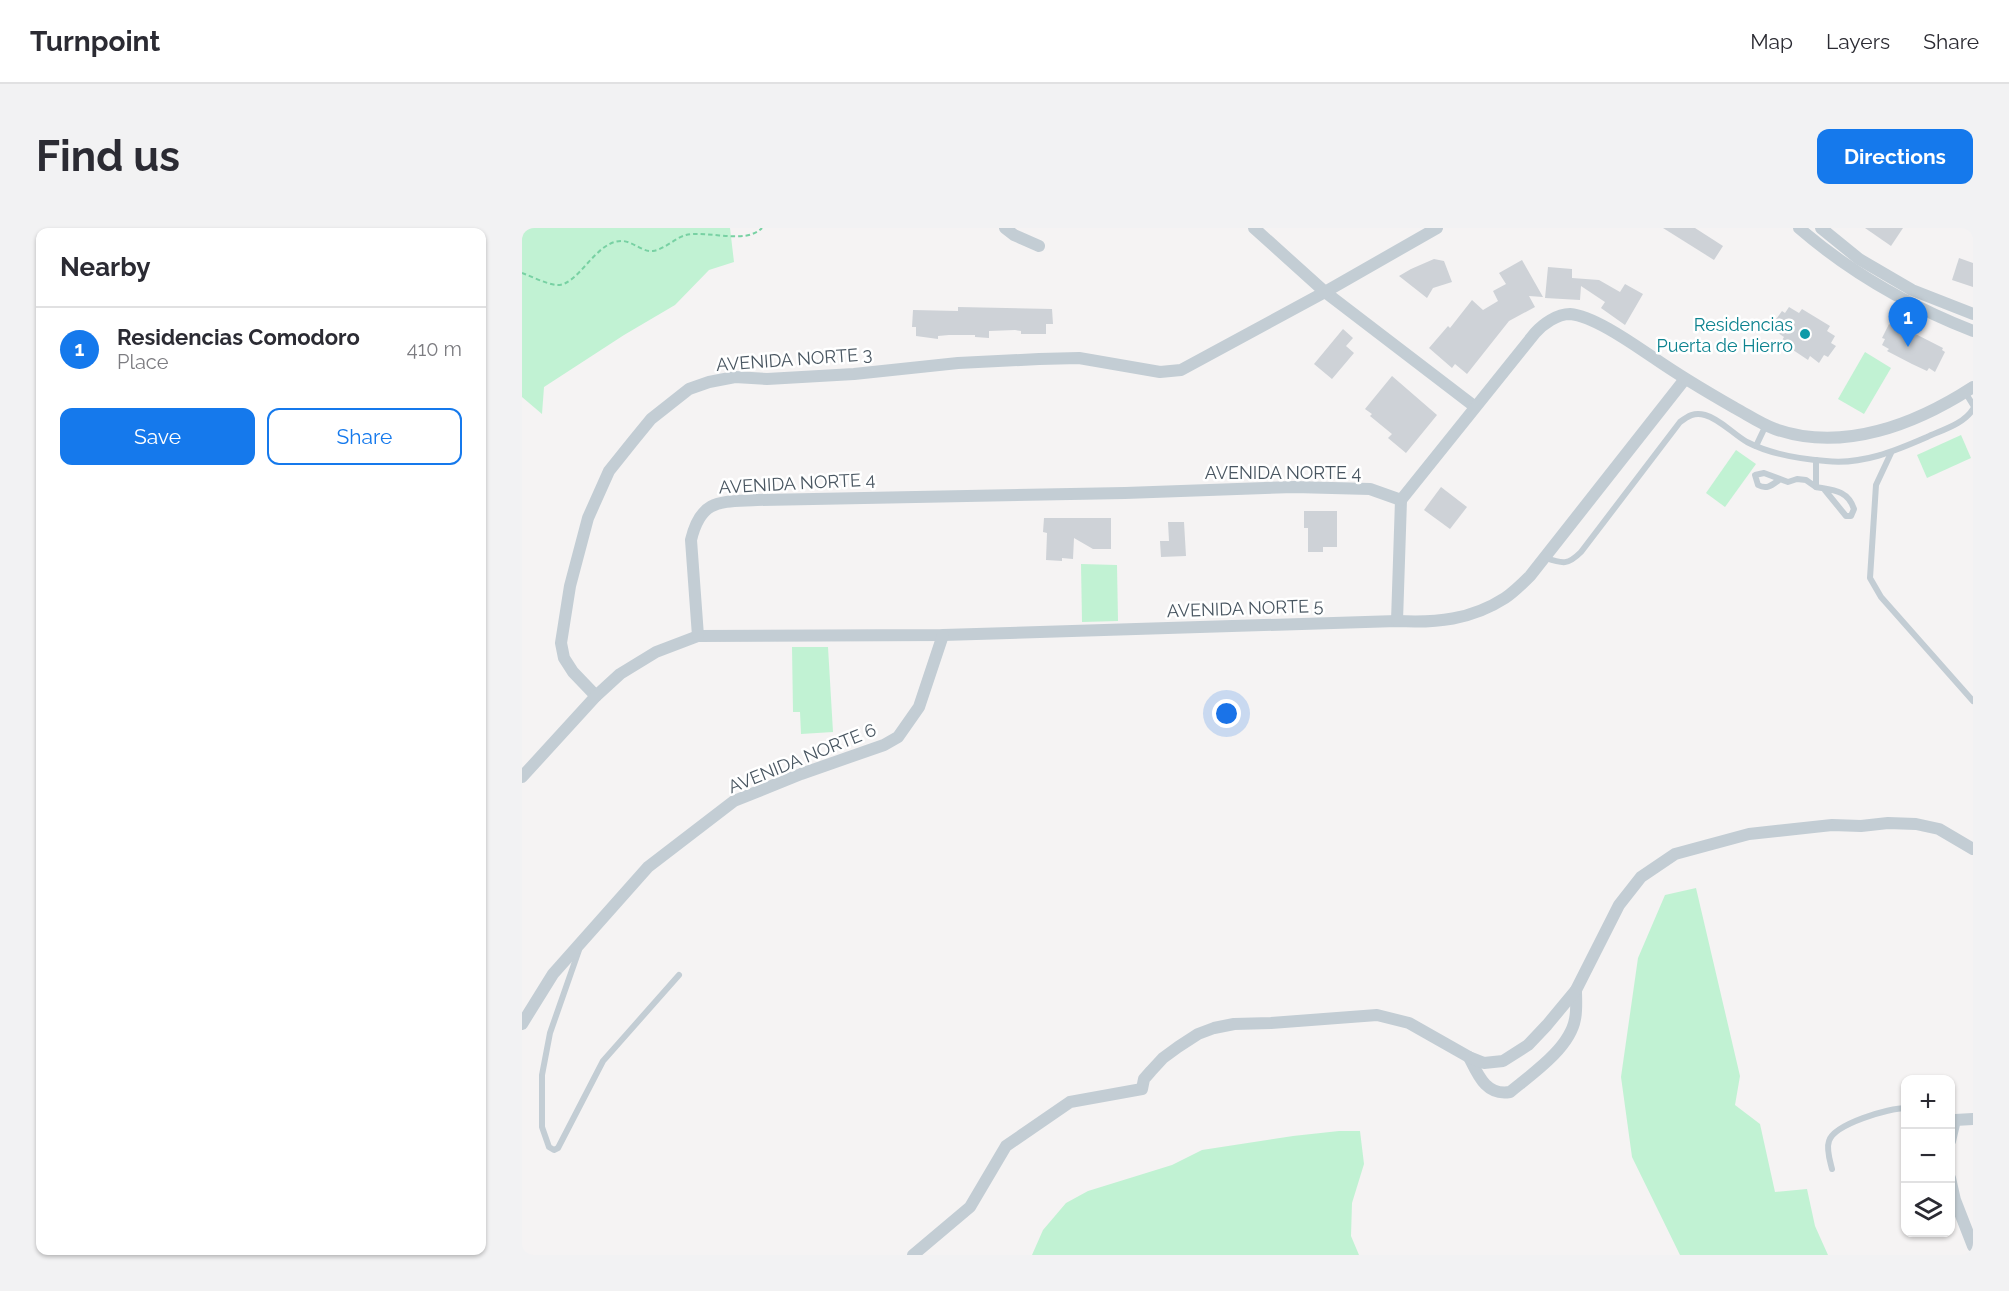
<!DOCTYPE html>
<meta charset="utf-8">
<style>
body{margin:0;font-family:Raleway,sans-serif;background:#f2f2f3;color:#2b2b33}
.controls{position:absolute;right:18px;bottom:18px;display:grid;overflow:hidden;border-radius:12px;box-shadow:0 2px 4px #0004}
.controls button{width:54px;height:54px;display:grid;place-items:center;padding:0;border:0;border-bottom:2px solid #e1e1e2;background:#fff;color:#2b2b33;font:30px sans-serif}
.you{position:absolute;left:705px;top:486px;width:21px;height:21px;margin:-15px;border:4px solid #fff;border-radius:50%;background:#1a73e8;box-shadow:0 0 0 9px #1a73e833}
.badge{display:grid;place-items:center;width:39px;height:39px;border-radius:50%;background:#1579ec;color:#fff;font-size:20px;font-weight:700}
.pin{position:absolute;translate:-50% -50px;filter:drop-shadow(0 2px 3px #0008)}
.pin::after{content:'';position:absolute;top:32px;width:21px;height:18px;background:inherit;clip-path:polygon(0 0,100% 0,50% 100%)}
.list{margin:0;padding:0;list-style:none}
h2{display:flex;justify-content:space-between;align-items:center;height:78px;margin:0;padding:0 24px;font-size:26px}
h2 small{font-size:20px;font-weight:400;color:#7c7c81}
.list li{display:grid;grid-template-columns:39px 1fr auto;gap:18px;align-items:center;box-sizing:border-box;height:84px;padding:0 24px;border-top:2px solid #e1e1e2}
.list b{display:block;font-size:22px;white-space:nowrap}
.list p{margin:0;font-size:20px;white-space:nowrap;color:#7c7c81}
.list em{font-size:20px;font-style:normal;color:#7c7c81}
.actions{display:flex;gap:12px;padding:18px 24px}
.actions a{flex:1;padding:14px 0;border:2px solid #1579ec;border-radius:12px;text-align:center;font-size:21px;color:#1579ec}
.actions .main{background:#1579ec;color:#fff}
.icon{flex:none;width:33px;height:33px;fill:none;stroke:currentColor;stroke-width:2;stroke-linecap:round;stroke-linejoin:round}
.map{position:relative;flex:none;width:1451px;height:1027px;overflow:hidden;border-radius:12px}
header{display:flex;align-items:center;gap:36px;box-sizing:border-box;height:84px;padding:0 30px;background:#fff;border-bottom:2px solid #e1e1e2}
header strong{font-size:28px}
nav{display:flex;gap:33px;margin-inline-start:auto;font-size:21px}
.intro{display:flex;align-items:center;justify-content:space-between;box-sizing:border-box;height:144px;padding:0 36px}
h1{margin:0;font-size:42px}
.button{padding:15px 27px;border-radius:12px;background:#1579ec;color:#fff;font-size:21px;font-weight:700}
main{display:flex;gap:36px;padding:0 36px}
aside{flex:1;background:#fff;border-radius:12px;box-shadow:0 2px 4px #0004}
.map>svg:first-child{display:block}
</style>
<header>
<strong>Turnpoint</strong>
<nav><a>Map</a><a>Layers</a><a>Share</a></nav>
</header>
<div class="intro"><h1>Find us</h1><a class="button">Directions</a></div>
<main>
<aside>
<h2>Nearby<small></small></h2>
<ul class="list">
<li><span class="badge">1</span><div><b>Residencias Comodoro</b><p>Place</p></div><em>410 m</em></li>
</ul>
<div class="actions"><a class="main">Save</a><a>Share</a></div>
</aside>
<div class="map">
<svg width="1451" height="1027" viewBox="0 0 1451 1027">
<rect width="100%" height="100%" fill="#f5f3f3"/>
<g fill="#c1f2d3">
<path d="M0,0H208L212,34L187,42L153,77L102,107L22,159L20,186L0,169Z"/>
<path d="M1343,124L1369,140L1342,186L1316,171Z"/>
<path d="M1439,207L1449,230L1405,250L1395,227Z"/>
<path d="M1214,222L1234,236L1203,279L1184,265Z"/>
<path d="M559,336L595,337L596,393L560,394Z"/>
<path d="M270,419H306L311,504L279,506L278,484H271Z"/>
<path d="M1174,660L1218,848L1213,877L1238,896L1253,964L1285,961L1293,998L1306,1027H1158L1110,929L1099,849L1116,730L1143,667Z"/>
<path d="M817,903H838L842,936L830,975L829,1008L837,1027H510L521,1002L544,975L566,963L650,937L680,922L771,908Z"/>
</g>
<g fill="#ced2d7">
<path d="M1141,0H1173L1201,18L1192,32Z"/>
<path d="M1343,0H1381L1369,18Z"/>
<path d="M1437,30L1451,35V59L1430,52Z"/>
<path d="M912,31L922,33L930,54L911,60L905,70L877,48L889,41Z"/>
<path d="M1000,32L1021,69L1007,68L1013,79L987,93L945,146L933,136L930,140L907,120L926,98L928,100L950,72L961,82L976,73L971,63L984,56L977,45Z"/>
<path d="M1026,39L1050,41V50L1077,52L1098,64L1103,56L1121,66L1103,97L1079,80L1083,74L1059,58L1058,72L1023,70Z"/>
<path d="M436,79L530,81L531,96H524V106H499V103L493,102L467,103V110L453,109V107H427L416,108V111L394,108V99H390L391,82L436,83Z"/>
<path d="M1267,79L1277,85L1280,81L1308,98L1305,103L1313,108L1309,115L1314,118L1306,129L1302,127L1297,135L1288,128L1286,132L1259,114L1262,109L1253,103L1257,97L1252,94L1260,83L1263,85Z"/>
<path d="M1370,94L1421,120L1420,122L1423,124L1413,144L1407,140L1405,143L1390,136L1365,123L1367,121L1360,117L1363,111L1360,110L1367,96L1369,97Z"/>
<path d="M821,101L831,110L824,118L832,125L810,151L792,136Z"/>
<path d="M870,148L915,187L884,225L866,210L870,206L848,188L850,186L843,181Z"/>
<path d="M919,259L945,279L928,301L902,282Z"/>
<path d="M782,283H815V319H801V324H786V300H782Z"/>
<path d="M522,290H589V321H571L552,310L551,331L540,330V333L524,332L525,305L521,304Z"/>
<path d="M646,294H662L664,328L639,329L638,313H647Z"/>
</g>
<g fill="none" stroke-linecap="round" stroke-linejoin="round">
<path stroke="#78d1a3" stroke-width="2" stroke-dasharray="4.5 3" stroke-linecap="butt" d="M0,45C11,49 24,56 35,57C57,58 74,11 101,13C112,14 120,24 131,23C143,21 153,10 164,7C186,2 223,17 240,0"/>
<g stroke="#c3cdd4" stroke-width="6">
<path d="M1443,164L1451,177"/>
<path d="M1234,218L1244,197"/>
<path d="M1369,225L1354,257L1348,350L1359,369L1451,473"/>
<path d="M1257,252C1250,257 1245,262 1236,257L1233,247L1242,245L1266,254L1275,251L1284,252L1294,259V232"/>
<path d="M1294,259C1311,262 1326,262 1332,281L1329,288H1324L1302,261"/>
<path d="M1024,330C1041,336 1046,337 1059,324L1158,194C1166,188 1172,184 1183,187C1198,191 1211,206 1225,214C1248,226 1278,231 1304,233C1340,237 1373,223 1405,209C1420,202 1442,196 1451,181"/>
<path d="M57,722L28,805L20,847V899L27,919L32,922L36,920L81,833L157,747"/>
<path d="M1310,941C1308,933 1304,921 1307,913C1312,896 1367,880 1384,880"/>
</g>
<g stroke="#c3cdd4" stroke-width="12">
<path d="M483,0L492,7L517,18"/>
<path d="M732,0L803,64L952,178"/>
<path d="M915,0L803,64L659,142L638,144L557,130L517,131L436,135L332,146L245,151L213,149L187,154L167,161L129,191L111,213L87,243L66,290L48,358L39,415L42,430L51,444L74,468L98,446L134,424L176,408L421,407L875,393C914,395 949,392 983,370C992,364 1000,356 1008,348L1163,151"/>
<path d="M1277,0C1329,45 1387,78 1451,103"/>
<path d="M1299,0L1337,31L1390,62L1451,86"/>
<path d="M875,393L879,272"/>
<path d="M176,408L169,312C179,270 199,274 235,272L603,265L772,259L848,261L879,272L1013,105C1021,96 1035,86 1048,86C1072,88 1111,116 1132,130C1158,148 1185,164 1213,180C1226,187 1239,196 1253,201C1321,225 1394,196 1451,159"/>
<path d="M0,549L74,468"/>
<path d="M0,796L31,746L126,639L212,573L279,546L362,517L376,509L397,479L421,407"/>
<path d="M947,829C956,847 964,868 988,864C1010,846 1048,820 1053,791C1055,782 1054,771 1054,762"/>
<path d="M1428,913L1433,892L1451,891"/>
<path d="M1428,950L1433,972L1451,1018"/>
<path d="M391,1027L448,979L484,918L548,874L620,861L622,851L629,843L641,830L656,819L676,806L692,800L712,796L749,795L855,787L887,795L947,829L962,835L981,833L1006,817L1025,797L1054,762L1097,677L1119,649L1153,626L1227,606L1310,597L1339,598L1366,595L1394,596L1417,601L1451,621"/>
</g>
</g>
<circle fill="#0f9aa8" stroke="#fff" stroke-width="2" cx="1283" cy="106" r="6"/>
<g text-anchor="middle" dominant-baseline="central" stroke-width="5" stroke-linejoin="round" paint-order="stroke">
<g font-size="18" fill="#0d838f" stroke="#fff" text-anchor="end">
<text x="1271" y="96">Residencias<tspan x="1271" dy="21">Puerta de Hierro</tspan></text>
</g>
<g font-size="18" fill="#495661" stroke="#fff">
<text transform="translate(272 131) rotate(-4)">AVENIDA NORTE 3</text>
<text x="761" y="244">AVENIDA NORTE 4</text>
<text transform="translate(275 255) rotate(-3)">AVENIDA NORTE 4</text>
<text transform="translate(723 380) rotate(-2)">AVENIDA NORTE 5</text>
<text transform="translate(280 530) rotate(-22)">AVENIDA NORTE 6</text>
</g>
</g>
</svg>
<div class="controls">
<button>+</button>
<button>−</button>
<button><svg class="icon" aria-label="layers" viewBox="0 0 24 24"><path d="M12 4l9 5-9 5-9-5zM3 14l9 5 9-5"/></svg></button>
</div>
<div class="you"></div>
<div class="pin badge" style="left:1386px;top:119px">1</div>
</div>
</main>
